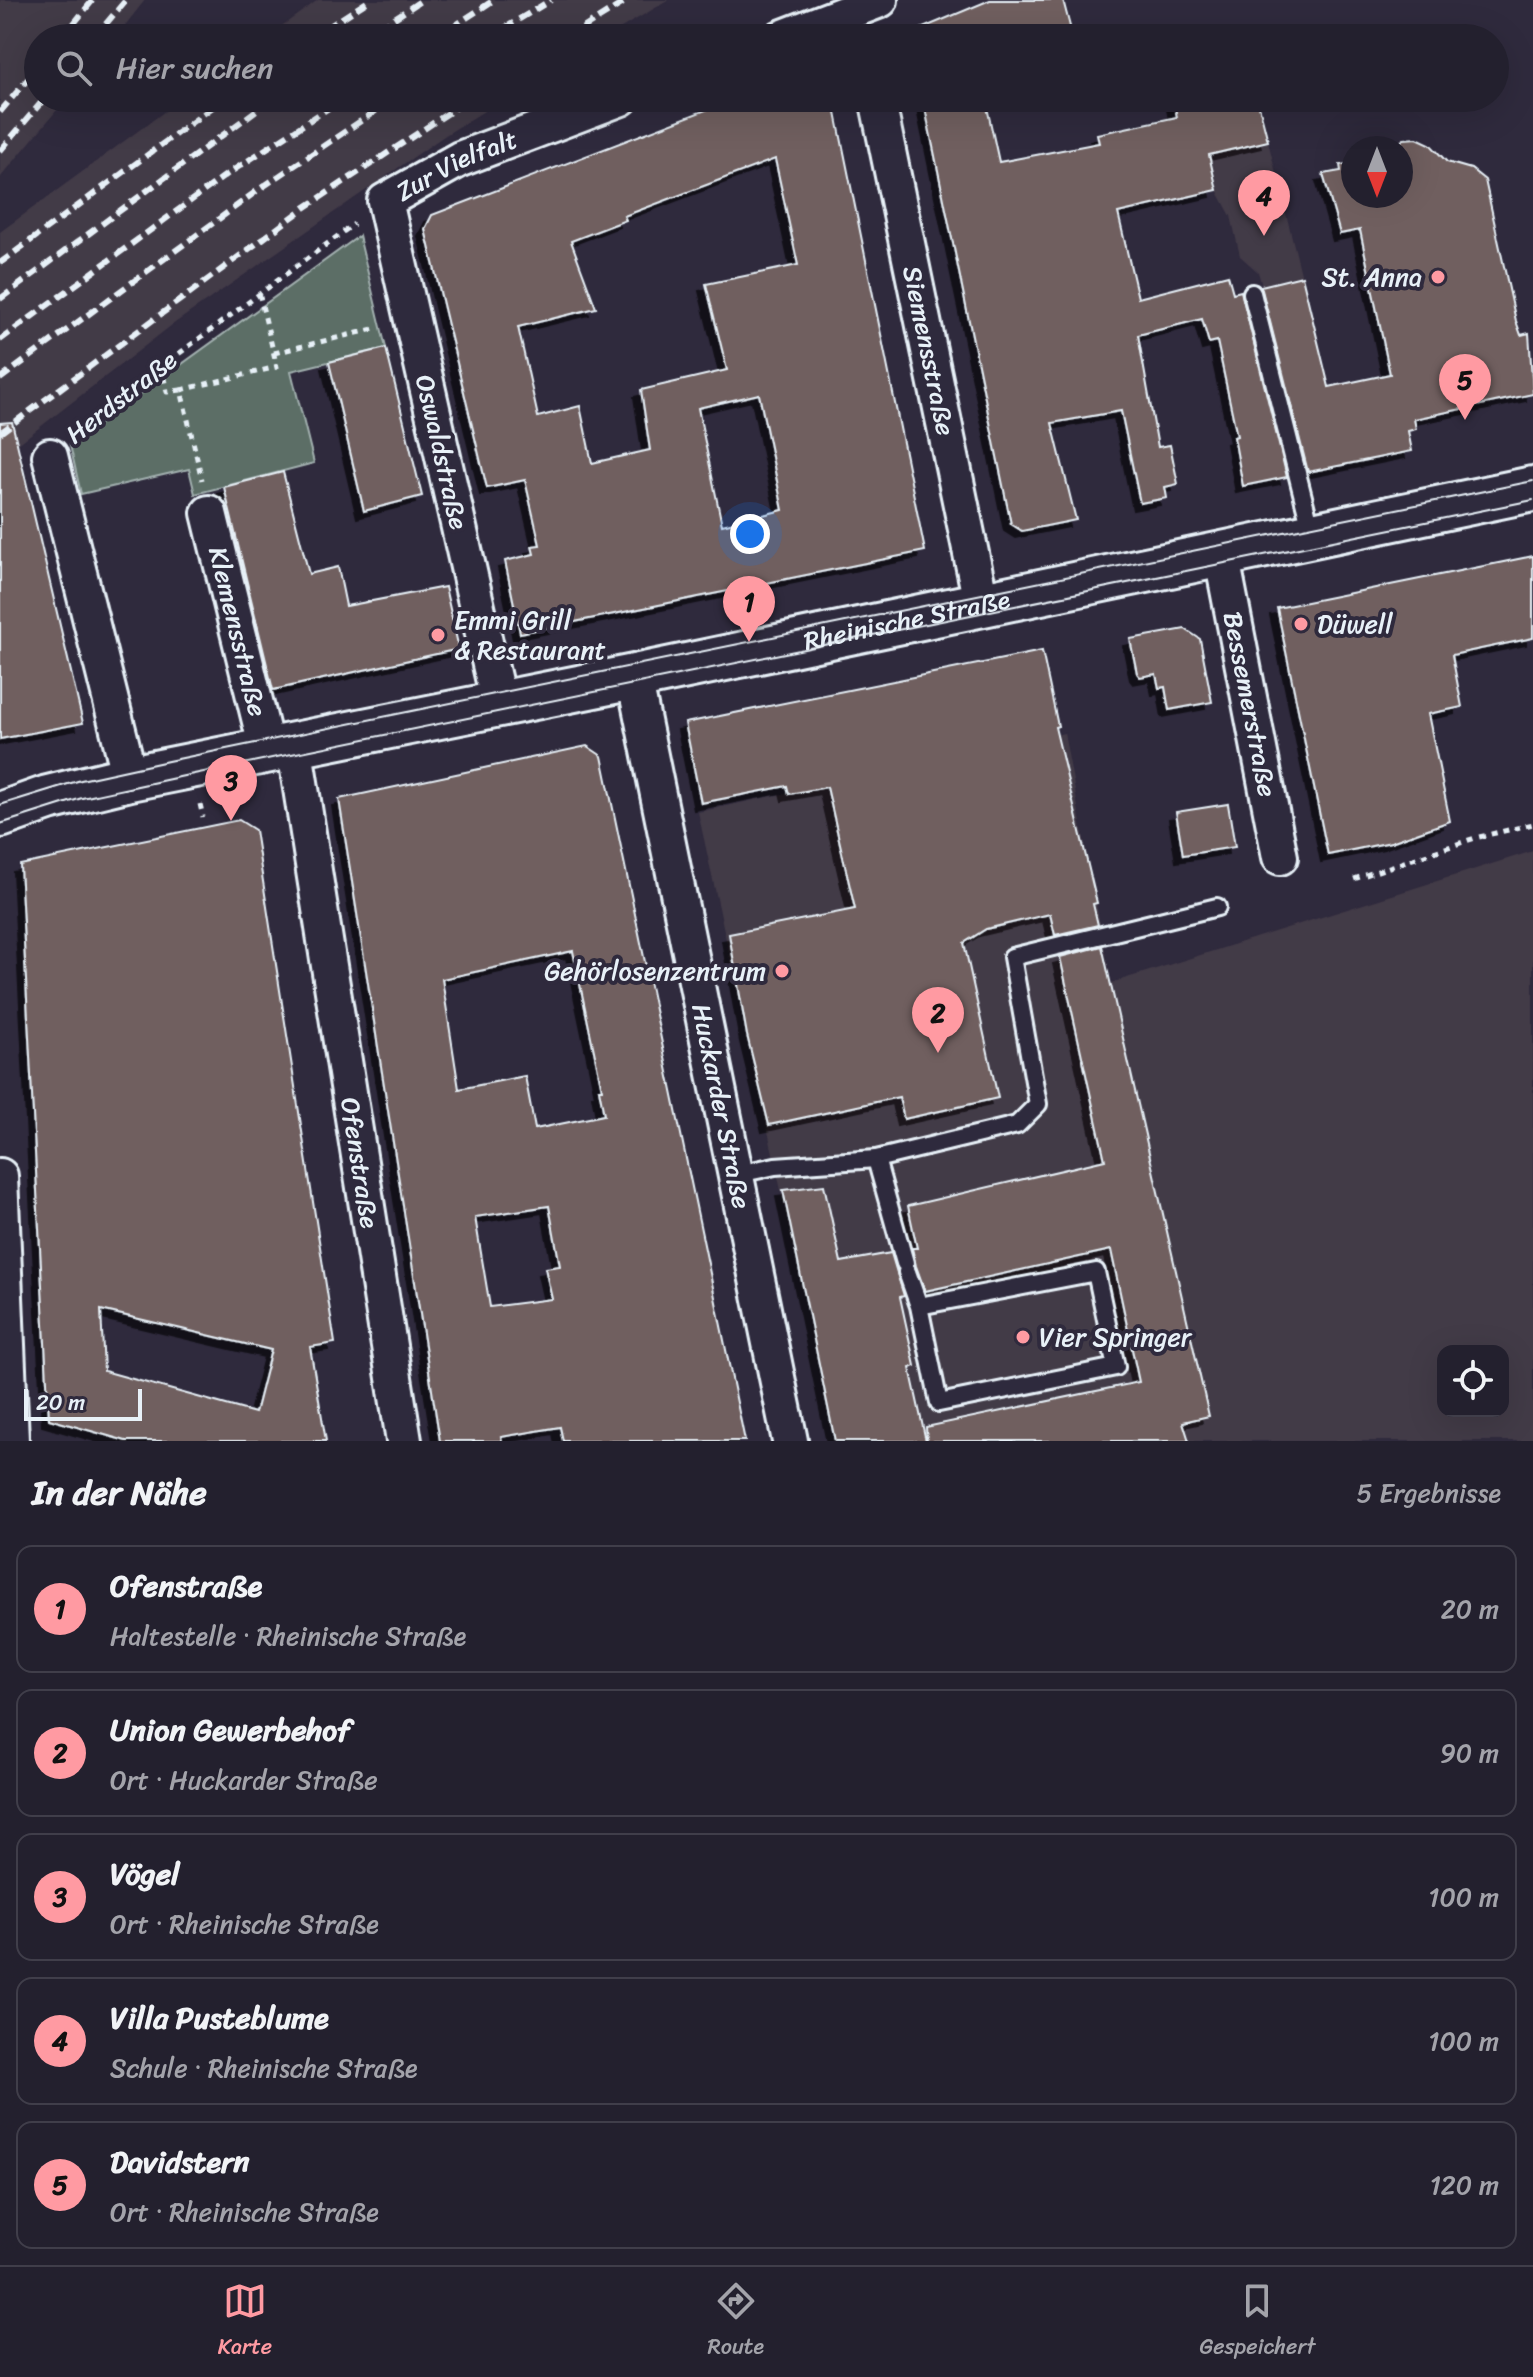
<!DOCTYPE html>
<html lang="de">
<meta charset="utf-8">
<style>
body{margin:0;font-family:Sriracha,sans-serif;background:#2f2d3a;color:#f1f3f6}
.controls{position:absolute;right:24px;bottom:24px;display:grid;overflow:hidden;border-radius:16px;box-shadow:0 8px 32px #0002}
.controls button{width:72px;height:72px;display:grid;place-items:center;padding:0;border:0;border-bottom:2px solid #403e4a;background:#23202e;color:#f1f3f6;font:40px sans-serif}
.compass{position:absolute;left:1341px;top:136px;width:72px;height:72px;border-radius:50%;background:#23202e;box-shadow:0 8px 32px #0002;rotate:180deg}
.scale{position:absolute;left:24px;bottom:20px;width:118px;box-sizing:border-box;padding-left:8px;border:4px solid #e8f1f8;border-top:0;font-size:22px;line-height:28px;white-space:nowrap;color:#e8f1f8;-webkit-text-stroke:6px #2f2a3d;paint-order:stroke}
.you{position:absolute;left:750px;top:534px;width:28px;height:28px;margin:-20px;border:6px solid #fff;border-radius:50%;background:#1a73e8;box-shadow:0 0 0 12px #1a73e833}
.badge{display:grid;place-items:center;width:52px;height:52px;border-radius:50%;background:#ff9aa2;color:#111;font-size:26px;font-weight:700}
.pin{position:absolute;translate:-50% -66px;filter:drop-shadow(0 2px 4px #0008)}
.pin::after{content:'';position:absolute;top:42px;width:28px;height:24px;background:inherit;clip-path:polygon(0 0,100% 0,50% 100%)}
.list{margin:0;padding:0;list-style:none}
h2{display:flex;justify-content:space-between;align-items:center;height:104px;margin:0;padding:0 32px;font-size:34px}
h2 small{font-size:26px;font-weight:400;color:#a3a3aa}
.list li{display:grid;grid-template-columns:52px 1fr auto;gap:24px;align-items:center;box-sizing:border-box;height:128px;margin:0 16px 16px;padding:0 16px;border:2px solid #403e4a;border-radius:16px}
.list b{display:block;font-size:30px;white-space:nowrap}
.list p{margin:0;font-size:26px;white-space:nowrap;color:#a3a3aa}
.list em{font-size:26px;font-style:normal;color:#a3a3aa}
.icon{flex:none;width:44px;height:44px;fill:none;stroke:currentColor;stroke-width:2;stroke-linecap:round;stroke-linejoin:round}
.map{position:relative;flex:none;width:1533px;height:1441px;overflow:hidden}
.search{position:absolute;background:#23202e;box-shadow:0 8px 32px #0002;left:24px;right:24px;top:24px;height:88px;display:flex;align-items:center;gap:20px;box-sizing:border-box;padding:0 28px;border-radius:44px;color:#a3a3aa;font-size:30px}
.sheet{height:824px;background:#23202e}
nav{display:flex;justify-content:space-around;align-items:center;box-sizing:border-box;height:112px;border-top:2px solid #403e4a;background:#23202e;font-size:22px;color:#a3a3aa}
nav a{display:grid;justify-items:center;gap:4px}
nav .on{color:#ff9aa2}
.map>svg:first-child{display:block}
</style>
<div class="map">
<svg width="1533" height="1441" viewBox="0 0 1533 1441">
<defs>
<filter id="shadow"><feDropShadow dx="-7" dy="7" stdDeviation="0" flood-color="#0009"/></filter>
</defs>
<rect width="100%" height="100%" fill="#2f2a3d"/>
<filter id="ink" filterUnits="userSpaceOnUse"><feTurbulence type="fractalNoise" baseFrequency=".0125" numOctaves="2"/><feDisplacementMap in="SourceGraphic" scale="16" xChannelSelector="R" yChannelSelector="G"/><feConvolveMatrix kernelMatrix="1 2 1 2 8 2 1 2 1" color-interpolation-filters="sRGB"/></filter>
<g filter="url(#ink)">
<g fill="#423a47" fill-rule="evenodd">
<path d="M0,0H145L115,38H38V98H67L0,178Z"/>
<path d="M318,0H669L604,38H265Z"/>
<path d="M183,98H505L444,136L172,325L0,458V232Z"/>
<path d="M1268,141L1312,318L1262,286L1258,272L1240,256L1231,216L1217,190L1209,155Z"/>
<path d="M1064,733L1111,983L1533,851V1441H836L698,812ZM1443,1351H1503V1411H1443Z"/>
</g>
<path fill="#5b6e66" stroke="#a2b0af" stroke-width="2" d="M359,236L386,348L291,371L314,463L195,494L189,469L81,494L70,445Z"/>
<g fill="#705f5e" stroke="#e8f1f8" stroke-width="2" fill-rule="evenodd" filter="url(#shadow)">
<path d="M990,0H1063L1073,38H899Z"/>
<path d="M737,98H833L925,551L520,633L505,561L534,554L532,546L540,545L525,480L487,488L425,229L432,215ZM775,159L798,265L706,284L727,370L641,390L650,450L592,463L580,406L538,417L518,327L596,308L571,241L626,220L624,216ZM759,394L783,510L722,525L698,408Z"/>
<path d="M923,98H985L999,162L1099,143L1097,134L1177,117L1173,98H1257L1268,141L1209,155L1217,190L1118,213L1138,298L1228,275L1233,293L1241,291L1287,477L1243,486L1234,437L1237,436L1217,341L1209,343L1202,319L1138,335L1158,447L1170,445L1178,484L1165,487L1167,498L1140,503L1121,411L1052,423L1076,520L1022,531L1011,524Z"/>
<path d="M1417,138L1430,144L1447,162L1471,169L1485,180L1516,321L1521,335L1529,333L1533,394L1414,419L1416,429L1408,431L1412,451L1308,472L1261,286L1302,276L1329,387L1390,374L1360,230L1340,234L1323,174L1341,171L1340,165L1353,163V196H1401V148H1392L1404,139Z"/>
<path d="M386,348L422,496L364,511L329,362Z"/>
<path d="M12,422L83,723L0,739V423Z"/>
<path d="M283,472L309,574L338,567L346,606L445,587L459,649L273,690L224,487Z"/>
<path d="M1533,556V638L1452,655L1462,707L1428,714L1450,821L1391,842L1328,855L1277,608Z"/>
<path d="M1185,629L1200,639L1212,702L1169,710L1165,687L1159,688L1156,674L1140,677L1137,673L1130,639Z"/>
<path d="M1042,651L1058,726L1055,727L1097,903L1093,904L1098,925L1055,935L1050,914L986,929L964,943L998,1098L904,1119L899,1097L769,1125L747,1035L729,934L855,909L827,787L789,794L787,786L701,803L685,723Z"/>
<path d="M587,746L602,756L745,1441H563L560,1427L501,1437L502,1441H440L339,799ZM573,951L602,1089H599L604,1115L535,1129L525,1076L459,1089L442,979ZM549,1206L560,1266L545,1268L552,1299L490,1307L475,1217Z"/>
<path d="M1228,804L1235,847L1183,855L1176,812Z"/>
<path d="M239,820L255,830L335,1343L310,1347L326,1441H126L49,1419L20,865ZM101,1310L271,1350L255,1413L104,1371Z"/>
<path d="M1102,946L1209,1416L1183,1422L1189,1441H927L926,1427L1139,1382L1111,1250L925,1291L916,1266L912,1248H917L908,1206L1105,1160L1060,957Z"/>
<path d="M824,1185L841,1262L891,1253L904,1296L900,1297L915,1366L910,1368L926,1441H835L783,1190Z"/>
</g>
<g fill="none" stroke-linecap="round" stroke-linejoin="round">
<defs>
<g id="service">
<path d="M1252,293L1312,533"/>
<path d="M876,1159L905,1263"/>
<path d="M734,1175L775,1166L876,1159L1017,1125L1038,1104L1012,957L1217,907"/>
<path d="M907,1272L919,1306L939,1403L1116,1367L1096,1272L919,1306"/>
</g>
<g id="minor">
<path d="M781,38L880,0"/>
<path id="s1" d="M877,98L981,602"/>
<path d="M50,456L130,778"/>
<path id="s2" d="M209,513L267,750"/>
<path id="s3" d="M1221,553L1280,857"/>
<path id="s4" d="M634,677L790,1441"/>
<path id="s5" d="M499,704L385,201L460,159L621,98"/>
<path id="s6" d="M294,744L404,1441"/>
<path d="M0,1176L11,1441"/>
</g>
<g id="secondary">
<path id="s7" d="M0,815L48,798L130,778L634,677L1533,489"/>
</g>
</defs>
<use href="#service" stroke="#e8f1f8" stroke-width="22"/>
<use href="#minor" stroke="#e8f1f8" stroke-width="40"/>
<use href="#secondary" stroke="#e8f1f8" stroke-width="50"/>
<g stroke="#e8f1f8" stroke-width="5" stroke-dasharray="6 6" stroke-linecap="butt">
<path d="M274,353L378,328"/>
<path d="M161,365L167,392L181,390L202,480"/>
<path d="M181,390L277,367L259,293"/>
<path d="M73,432L354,224"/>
<path d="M200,804L203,817"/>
<path d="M1354,879L1475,838L1533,824"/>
</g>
<use href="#service" stroke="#2f2a3d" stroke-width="16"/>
<use href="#minor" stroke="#2f2a3d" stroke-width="34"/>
<use href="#secondary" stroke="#2f2a3d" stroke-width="44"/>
<g stroke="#e8f1f8" stroke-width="2">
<path d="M0,805L81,780L168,761L1533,481"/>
<path d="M0,824L82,798L184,776L1533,500"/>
</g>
<g stroke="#e8f1f8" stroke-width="6" stroke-dasharray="12 6" stroke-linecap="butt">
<path d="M62,38L93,0"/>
<path d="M94,38L126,0"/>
<path d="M311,38L370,0"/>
<path d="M364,38L422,0"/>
<path d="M436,38L494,0"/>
<path d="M488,38L551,0"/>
<path d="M567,38L628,0"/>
<path d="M0,112L38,67"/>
<path d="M0,151L45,98"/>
<path d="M0,263L225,98"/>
<path d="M0,299L273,98"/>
<path d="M0,340L226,175L344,98"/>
<path d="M0,379L261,188L395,98"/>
<path d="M0,433L306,207L471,98"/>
</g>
</g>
</g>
<g fill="#ff9aa2" stroke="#2f2a3d" stroke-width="3">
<circle cx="1438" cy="277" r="8"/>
<circle cx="1301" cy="624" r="8"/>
<circle cx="438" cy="635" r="8"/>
<circle cx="782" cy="971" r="8"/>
<circle cx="1023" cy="1337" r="8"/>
</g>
<g text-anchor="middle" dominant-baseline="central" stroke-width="8" stroke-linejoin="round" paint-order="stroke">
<g font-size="26" fill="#e8f1f8" stroke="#2f2a3d">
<text stroke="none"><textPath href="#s5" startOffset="596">Zur Vielfalt</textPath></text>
<text stroke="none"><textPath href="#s1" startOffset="258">Siemensstraße</textPath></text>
<text transform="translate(121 397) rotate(-38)">Herdstraße</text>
<text transform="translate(442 452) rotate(77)">Oswaldstraße</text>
<text stroke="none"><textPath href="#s7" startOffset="928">Rheinische Straße</textPath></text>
<text stroke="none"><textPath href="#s2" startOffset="122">Klemensstraße</textPath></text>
<text stroke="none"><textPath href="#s3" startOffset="154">Bessemerstraße</textPath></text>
<text stroke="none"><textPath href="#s4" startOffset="438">Huckarder Straße</textPath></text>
<text stroke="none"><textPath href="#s6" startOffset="424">Ofenstraße</textPath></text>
</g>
<g font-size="26" fill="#e8f1f8" stroke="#2f2a3d" text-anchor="start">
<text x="1422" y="277" text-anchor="end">St. Anna</text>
<text x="454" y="620">Emmi Grill<tspan x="454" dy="30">&amp; Restaurant</tspan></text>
<text x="1317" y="624">Düwell</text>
<text x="766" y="971" text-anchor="end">Gehörlosenzentrum</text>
<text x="1039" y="1337">Vier Springer</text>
</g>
</g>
</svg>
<div class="controls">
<button><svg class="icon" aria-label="locate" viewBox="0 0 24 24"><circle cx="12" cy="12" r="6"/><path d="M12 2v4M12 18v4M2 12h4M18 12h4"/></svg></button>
</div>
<svg class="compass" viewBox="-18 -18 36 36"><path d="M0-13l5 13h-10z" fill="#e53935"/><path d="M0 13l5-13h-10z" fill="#a3a3aa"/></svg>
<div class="scale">20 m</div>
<div class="you"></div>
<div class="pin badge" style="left:749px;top:642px">1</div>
<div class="pin badge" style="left:938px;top:1053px">2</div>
<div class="pin badge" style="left:231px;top:821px">3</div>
<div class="pin badge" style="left:1264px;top:236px">4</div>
<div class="pin badge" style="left:1465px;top:420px">5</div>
<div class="search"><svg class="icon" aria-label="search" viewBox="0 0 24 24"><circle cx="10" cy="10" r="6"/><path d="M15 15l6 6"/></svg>Hier suchen</div>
</div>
<section class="sheet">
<h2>In der Nähe<small>5 Ergebnisse</small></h2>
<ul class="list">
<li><span class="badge">1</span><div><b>Ofenstraße</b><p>Haltestelle · Rheinische Straße</p></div><em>20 m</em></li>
<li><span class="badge">2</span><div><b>Union Gewerbehof</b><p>Ort · Huckarder Straße</p></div><em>90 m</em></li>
<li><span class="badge">3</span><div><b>Vögel</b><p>Ort · Rheinische Straße</p></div><em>100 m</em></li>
<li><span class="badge">4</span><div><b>Villa Pusteblume</b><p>Schule · Rheinische Straße</p></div><em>100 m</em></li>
<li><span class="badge">5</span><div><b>Davidstern</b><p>Ort · Rheinische Straße</p></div><em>120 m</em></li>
</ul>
</section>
<nav>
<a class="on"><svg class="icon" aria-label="map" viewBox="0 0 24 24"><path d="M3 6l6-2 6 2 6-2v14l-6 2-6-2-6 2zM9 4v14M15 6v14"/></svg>Karte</a>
<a><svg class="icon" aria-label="directions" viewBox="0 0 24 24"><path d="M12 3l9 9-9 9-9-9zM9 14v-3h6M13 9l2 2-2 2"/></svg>Route</a>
<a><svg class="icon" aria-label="saved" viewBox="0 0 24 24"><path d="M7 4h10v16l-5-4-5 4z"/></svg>Gespeichert</a>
</nav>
